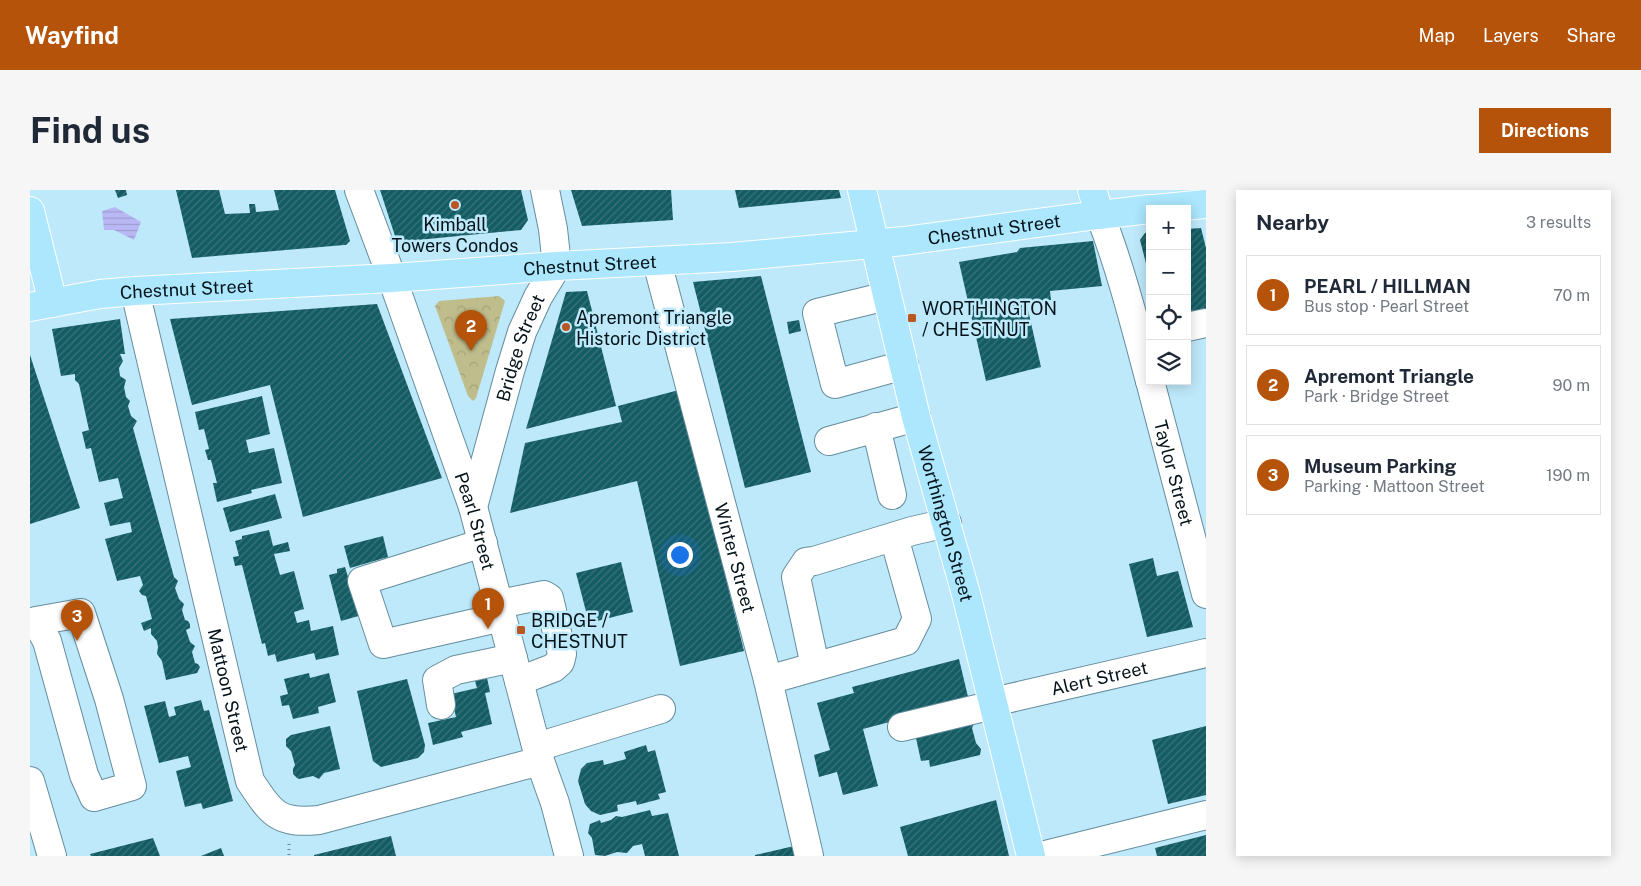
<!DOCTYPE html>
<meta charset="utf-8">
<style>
body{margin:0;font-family:"Public Sans",sans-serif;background:#f6f6f7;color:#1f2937}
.controls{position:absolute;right:15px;top:15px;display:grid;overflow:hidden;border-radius:0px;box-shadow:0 2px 12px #0003}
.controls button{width:45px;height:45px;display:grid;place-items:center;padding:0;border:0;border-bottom:1px solid #e0e1e3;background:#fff;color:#1f2937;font:25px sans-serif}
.you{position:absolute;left:649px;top:364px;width:18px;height:18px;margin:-12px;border:4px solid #fff;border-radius:50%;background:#1a73e8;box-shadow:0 0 0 8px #1a73e833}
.badge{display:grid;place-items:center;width:32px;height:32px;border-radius:50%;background:#b45309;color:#fff;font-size:16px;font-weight:700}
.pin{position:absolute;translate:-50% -41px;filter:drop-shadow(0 1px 2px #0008)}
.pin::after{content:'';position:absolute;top:26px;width:18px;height:15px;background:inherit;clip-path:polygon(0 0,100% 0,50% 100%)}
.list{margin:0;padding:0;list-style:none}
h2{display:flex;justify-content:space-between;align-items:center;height:65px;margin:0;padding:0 20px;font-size:21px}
h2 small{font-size:16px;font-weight:400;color:#747a83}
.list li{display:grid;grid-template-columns:32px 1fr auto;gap:15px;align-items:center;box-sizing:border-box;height:80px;margin:0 10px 10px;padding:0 10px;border:1px solid #e0e1e3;border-radius:0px}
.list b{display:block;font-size:19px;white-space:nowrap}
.list p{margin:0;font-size:16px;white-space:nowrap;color:#747a83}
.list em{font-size:16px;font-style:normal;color:#747a83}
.icon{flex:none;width:28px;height:28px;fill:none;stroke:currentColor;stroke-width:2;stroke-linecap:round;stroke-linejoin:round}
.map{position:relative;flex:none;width:1176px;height:666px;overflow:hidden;border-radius:0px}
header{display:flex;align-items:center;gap:30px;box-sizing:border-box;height:70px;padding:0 25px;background:#b45309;color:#fff}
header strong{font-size:24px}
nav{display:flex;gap:28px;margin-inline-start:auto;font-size:18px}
.intro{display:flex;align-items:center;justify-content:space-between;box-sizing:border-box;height:120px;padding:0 30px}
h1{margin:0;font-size:35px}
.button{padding:12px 22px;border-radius:0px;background:#b45309;color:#fff;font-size:18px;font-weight:700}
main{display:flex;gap:30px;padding:0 30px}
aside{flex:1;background:#fff;border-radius:0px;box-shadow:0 2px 12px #0003}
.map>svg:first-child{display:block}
</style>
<header>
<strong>Wayfind</strong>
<nav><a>Map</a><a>Layers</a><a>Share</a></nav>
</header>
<div class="intro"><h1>Find us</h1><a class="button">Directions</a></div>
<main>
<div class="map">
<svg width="1176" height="666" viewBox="0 0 1176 666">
<defs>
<pattern id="park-crowns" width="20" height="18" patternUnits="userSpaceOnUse" patternTransform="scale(1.25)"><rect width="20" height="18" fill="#c0bd8d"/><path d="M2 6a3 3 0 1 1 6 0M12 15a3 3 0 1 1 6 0" fill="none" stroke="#a3a279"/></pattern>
<pattern id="water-rules" width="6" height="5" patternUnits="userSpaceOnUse" patternTransform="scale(1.25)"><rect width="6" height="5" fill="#b9b8f5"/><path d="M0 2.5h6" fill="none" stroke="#9d9dd1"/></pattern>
<pattern id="building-hatch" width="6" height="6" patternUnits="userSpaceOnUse" patternTransform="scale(1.25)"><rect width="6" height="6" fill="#135c63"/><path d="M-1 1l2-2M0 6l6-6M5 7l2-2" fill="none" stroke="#3b7379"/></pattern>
</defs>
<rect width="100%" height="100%" fill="#bee9fa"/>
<path fill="url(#park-crowns)" d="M469,106L475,111L446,208L443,211L438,206L405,116L409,111Z"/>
<path fill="url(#water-rules)" d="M85,17L111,32L104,50L84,40H74L72,21Z"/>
<g fill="url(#building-hatch)">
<path d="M85,0H96L97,5L88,8Z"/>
<path d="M146,0H189L195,24L220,23L219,14H225L226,22L249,20L244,0H305L320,51L316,55H314L162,68Z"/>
<path d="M350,0H491L498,30L491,40L367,52Z"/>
<path d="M541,0H641L643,30L552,36Z"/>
<path d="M705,0H809L811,8L709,18Z"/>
<path d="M1171,38L1176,58V120L1157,124V39Z"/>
<path d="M1120,42V85H1119L1110,50L1115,43Z"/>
<path d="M1063,51L1072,96L1020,101L1021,110L996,111L1011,177L956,191L929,72L987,62L990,58Z"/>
<path d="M731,86L781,282L715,298L663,92Z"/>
<path d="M557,101L586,216L496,239L536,102Z"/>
<path d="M347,114L412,288L273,327L240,195L162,215L140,129Z"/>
<path d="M90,129L95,164H90L93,171L89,178L90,186L96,190L94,197L96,207L100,211L98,216L101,226L107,231L103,238L144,387L148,391L145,398L149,409L154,414L152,420L155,430L158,431L160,434V438L156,440L160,452L165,456L162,462L165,473L168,474L170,477L167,483L136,490L132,471L127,464L128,457L127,451L121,444V438L114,441L111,433L122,429L116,406L112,405L109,401L113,395L110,386L87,391L75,349L102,342L100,332L80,336L74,313L93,308L88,288L69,292L61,258L56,259L52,242L59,240L49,194L45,190V184L31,186L22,139Z"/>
<path d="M769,130L771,141L759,144L757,132Z"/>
<path d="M0,165L50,318L0,334Z"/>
<path d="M649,200L714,461L650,476L607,291L480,323L495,253L592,232L588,216Z"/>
<path d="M232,206L240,244L216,250L219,263L244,258L252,293L221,300L222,303L187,312L183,293H187L181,270H178L175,260L179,259L174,239L169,240L165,222Z"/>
<path d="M245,304L252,328L200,342L193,318Z"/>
<path d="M239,340L243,356L258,352L260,361L244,364L250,385L264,381L274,419L264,422L267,433L279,430L281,441L303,436L309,465L286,470L284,463L247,472L245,464L238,466L235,453L232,454L212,375L205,376L203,367L209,366L205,351L212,349V346Z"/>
<path d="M353,346L358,367L320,378L314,356Z"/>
<path d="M1123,368L1127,386L1148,381L1163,437L1117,447L1099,374Z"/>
<path d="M591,372L603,422L559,433L546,383Z"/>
<path d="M315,377L318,387L322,386L332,425L311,431L299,385L307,383V379Z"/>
<path d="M929,469L939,511L833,539L848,596L813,605L807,582L789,587L784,565L800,560L787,513L824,503L822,497Z"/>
<path d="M279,483L280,488L299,483L306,512L288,517L289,523L263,529L259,515L252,516L250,506L258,504L254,489Z"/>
<path d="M457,488L460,502L455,503L462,534L431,542L433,547L403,555L398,533L426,527L421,504L447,498L445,491Z"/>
<path d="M377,489L395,555L394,562L388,568L351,577L343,571L327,501Z"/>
<path d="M171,510L174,521L179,520L203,611L173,619L171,613L155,617L146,581L161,577L158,566L129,573L114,516L135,511L139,527L146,525L144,517Z"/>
<path d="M945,531L942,538L946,553L951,559L950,565L900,577L899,570L891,571L886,548L891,547L889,538Z"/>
<path d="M300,536L310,579L294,583L289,589L283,586L269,589L267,588L263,584V579L265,575L261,561L256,556V549L261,545Z"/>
<path d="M1176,536V605L1138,614L1122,550Z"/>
<path d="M616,555L618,562L625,560L636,602L628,604L630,609L607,615L606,611L587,615L588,621L570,625L561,621L555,614L548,591L551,579L557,573L573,570L574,575L596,569L594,562Z"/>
<path d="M966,610L979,666H878L870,637Z"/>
<path d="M620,620L622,626L638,623L649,666H615L612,654L603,656L597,663L587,662L575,666L565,665L562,648L558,643L560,634L570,630L571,633L581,630L586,626L592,627Z"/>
<path d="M1176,645V666H1127L1125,658Z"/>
<path d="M361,646L366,666H284V665Z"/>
<path d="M123,648L130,666H61L60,664Z"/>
<path d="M764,656L766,666H725V665Z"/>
<path d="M191,658L194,666H171Z"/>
</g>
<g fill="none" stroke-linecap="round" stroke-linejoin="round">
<defs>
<g id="minor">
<path id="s1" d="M329,0L362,88L443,317L510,571L525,613L539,666"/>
<path d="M1070,25C1091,79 1105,135 1120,191"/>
<path id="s2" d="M627,72L738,490L779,666"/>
<path id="s3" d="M105,101L220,591C242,624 248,634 289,630L510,571"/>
<path d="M857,106L787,123L805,194L874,175"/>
<path d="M1157,137L1176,133"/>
<path id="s4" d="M1120,191L1176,404"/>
<path d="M846,237L862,305"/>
<path d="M799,251L886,227"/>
<path id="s5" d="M443,317L480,181L492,142L508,107L527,76L523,39L515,0"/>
<path d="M453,353L332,391L353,454L472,427"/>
<path d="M469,414L514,405L519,408L532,464L530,472L523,478L489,491"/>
<path d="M0,433L6,431L51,423L79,509L102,596L64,607L54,585L17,451L6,431"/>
<path d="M785,476L766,387L776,372L784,371L882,341L917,333"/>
<path d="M738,490L876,451L887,429L864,347"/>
<path id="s6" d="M963,512L1176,463"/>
<path d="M411,515L407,490L426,480L483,468"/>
<path d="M872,537L963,515"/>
<path d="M507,557L631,519"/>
<path d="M0,591L22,666"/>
<path d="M1011,666L1176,625"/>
</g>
<g id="major">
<path id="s7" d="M832,0L886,227L936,404L1001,666"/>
<path d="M1062,0L1070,25"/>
<path d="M1124,19L1176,14"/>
<path d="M0,21L23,113"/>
<path id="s8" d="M0,117L70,104L105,101L362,88L527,76L702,67L874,51L1052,27L1120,19"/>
</g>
</defs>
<use href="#minor" stroke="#658d9d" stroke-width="30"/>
<use href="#major" stroke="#fff" stroke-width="30"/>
<path stroke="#688692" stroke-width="3" stroke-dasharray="1 4" stroke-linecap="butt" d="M259,654V666"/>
<use href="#minor" stroke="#fff" stroke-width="28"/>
<use href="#major" stroke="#ace7fd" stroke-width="28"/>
</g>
<g fill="#ba5622" stroke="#bee9fa" stroke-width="2">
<circle cx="425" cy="15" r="5"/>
<rect x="877" y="123" width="10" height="10" rx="2.5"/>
<circle cx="536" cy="137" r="5"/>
<rect x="486" y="435" width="10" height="10" rx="2.5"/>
</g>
<g text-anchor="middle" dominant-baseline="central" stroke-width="5" stroke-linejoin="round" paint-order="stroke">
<g font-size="18" fill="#041319" stroke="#bee9fa" text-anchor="start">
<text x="425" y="34" text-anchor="middle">Kimball<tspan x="425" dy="21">Towers Condos</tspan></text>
<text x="892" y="118">WORTHINGTON<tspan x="892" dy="21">/ CHESTNUT</tspan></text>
<text x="546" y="127">Apremont Triangle<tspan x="546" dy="21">Historic District</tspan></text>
<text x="501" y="430">BRIDGE /<tspan x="501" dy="21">CHESTNUT</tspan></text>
</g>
<g font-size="18" fill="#041319" stroke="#bee9fa">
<text stroke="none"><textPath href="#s8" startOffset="968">Chestnut Street</textPath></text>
<text stroke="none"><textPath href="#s8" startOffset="562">Chestnut Street</textPath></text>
<text stroke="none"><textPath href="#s8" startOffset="158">Chestnut Street</textPath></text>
<text stroke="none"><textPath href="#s5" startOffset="166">Bridge Street</textPath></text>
<text stroke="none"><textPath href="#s4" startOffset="95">Taylor Street</textPath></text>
<text stroke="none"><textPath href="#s1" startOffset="351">Pearl Street</textPath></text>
<text stroke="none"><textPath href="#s7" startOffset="344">Worthington Street</textPath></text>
<text stroke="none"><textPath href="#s2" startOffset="306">Winter Street</textPath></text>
<text stroke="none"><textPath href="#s6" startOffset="109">Alert Street</textPath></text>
<text stroke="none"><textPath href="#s3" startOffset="410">Mattoon Street</textPath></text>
</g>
</g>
</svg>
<div class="controls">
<button>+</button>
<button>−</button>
<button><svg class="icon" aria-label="locate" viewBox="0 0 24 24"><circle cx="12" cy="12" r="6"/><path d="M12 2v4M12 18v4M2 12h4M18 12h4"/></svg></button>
<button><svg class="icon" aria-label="layers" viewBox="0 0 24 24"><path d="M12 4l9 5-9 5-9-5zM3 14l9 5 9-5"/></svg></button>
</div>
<div class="you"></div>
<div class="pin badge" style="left:458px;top:439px">1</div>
<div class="pin badge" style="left:441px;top:161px">2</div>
<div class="pin badge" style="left:47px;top:451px">3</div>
</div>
<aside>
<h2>Nearby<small>3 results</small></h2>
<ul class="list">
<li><span class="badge">1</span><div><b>PEARL / HILLMAN</b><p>Bus stop · Pearl Street</p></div><em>70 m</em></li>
<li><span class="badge">2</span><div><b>Apremont Triangle</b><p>Park · Bridge Street</p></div><em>90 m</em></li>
<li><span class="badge">3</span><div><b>Museum Parking</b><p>Parking · Mattoon Street</p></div><em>190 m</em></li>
</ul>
</aside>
</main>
